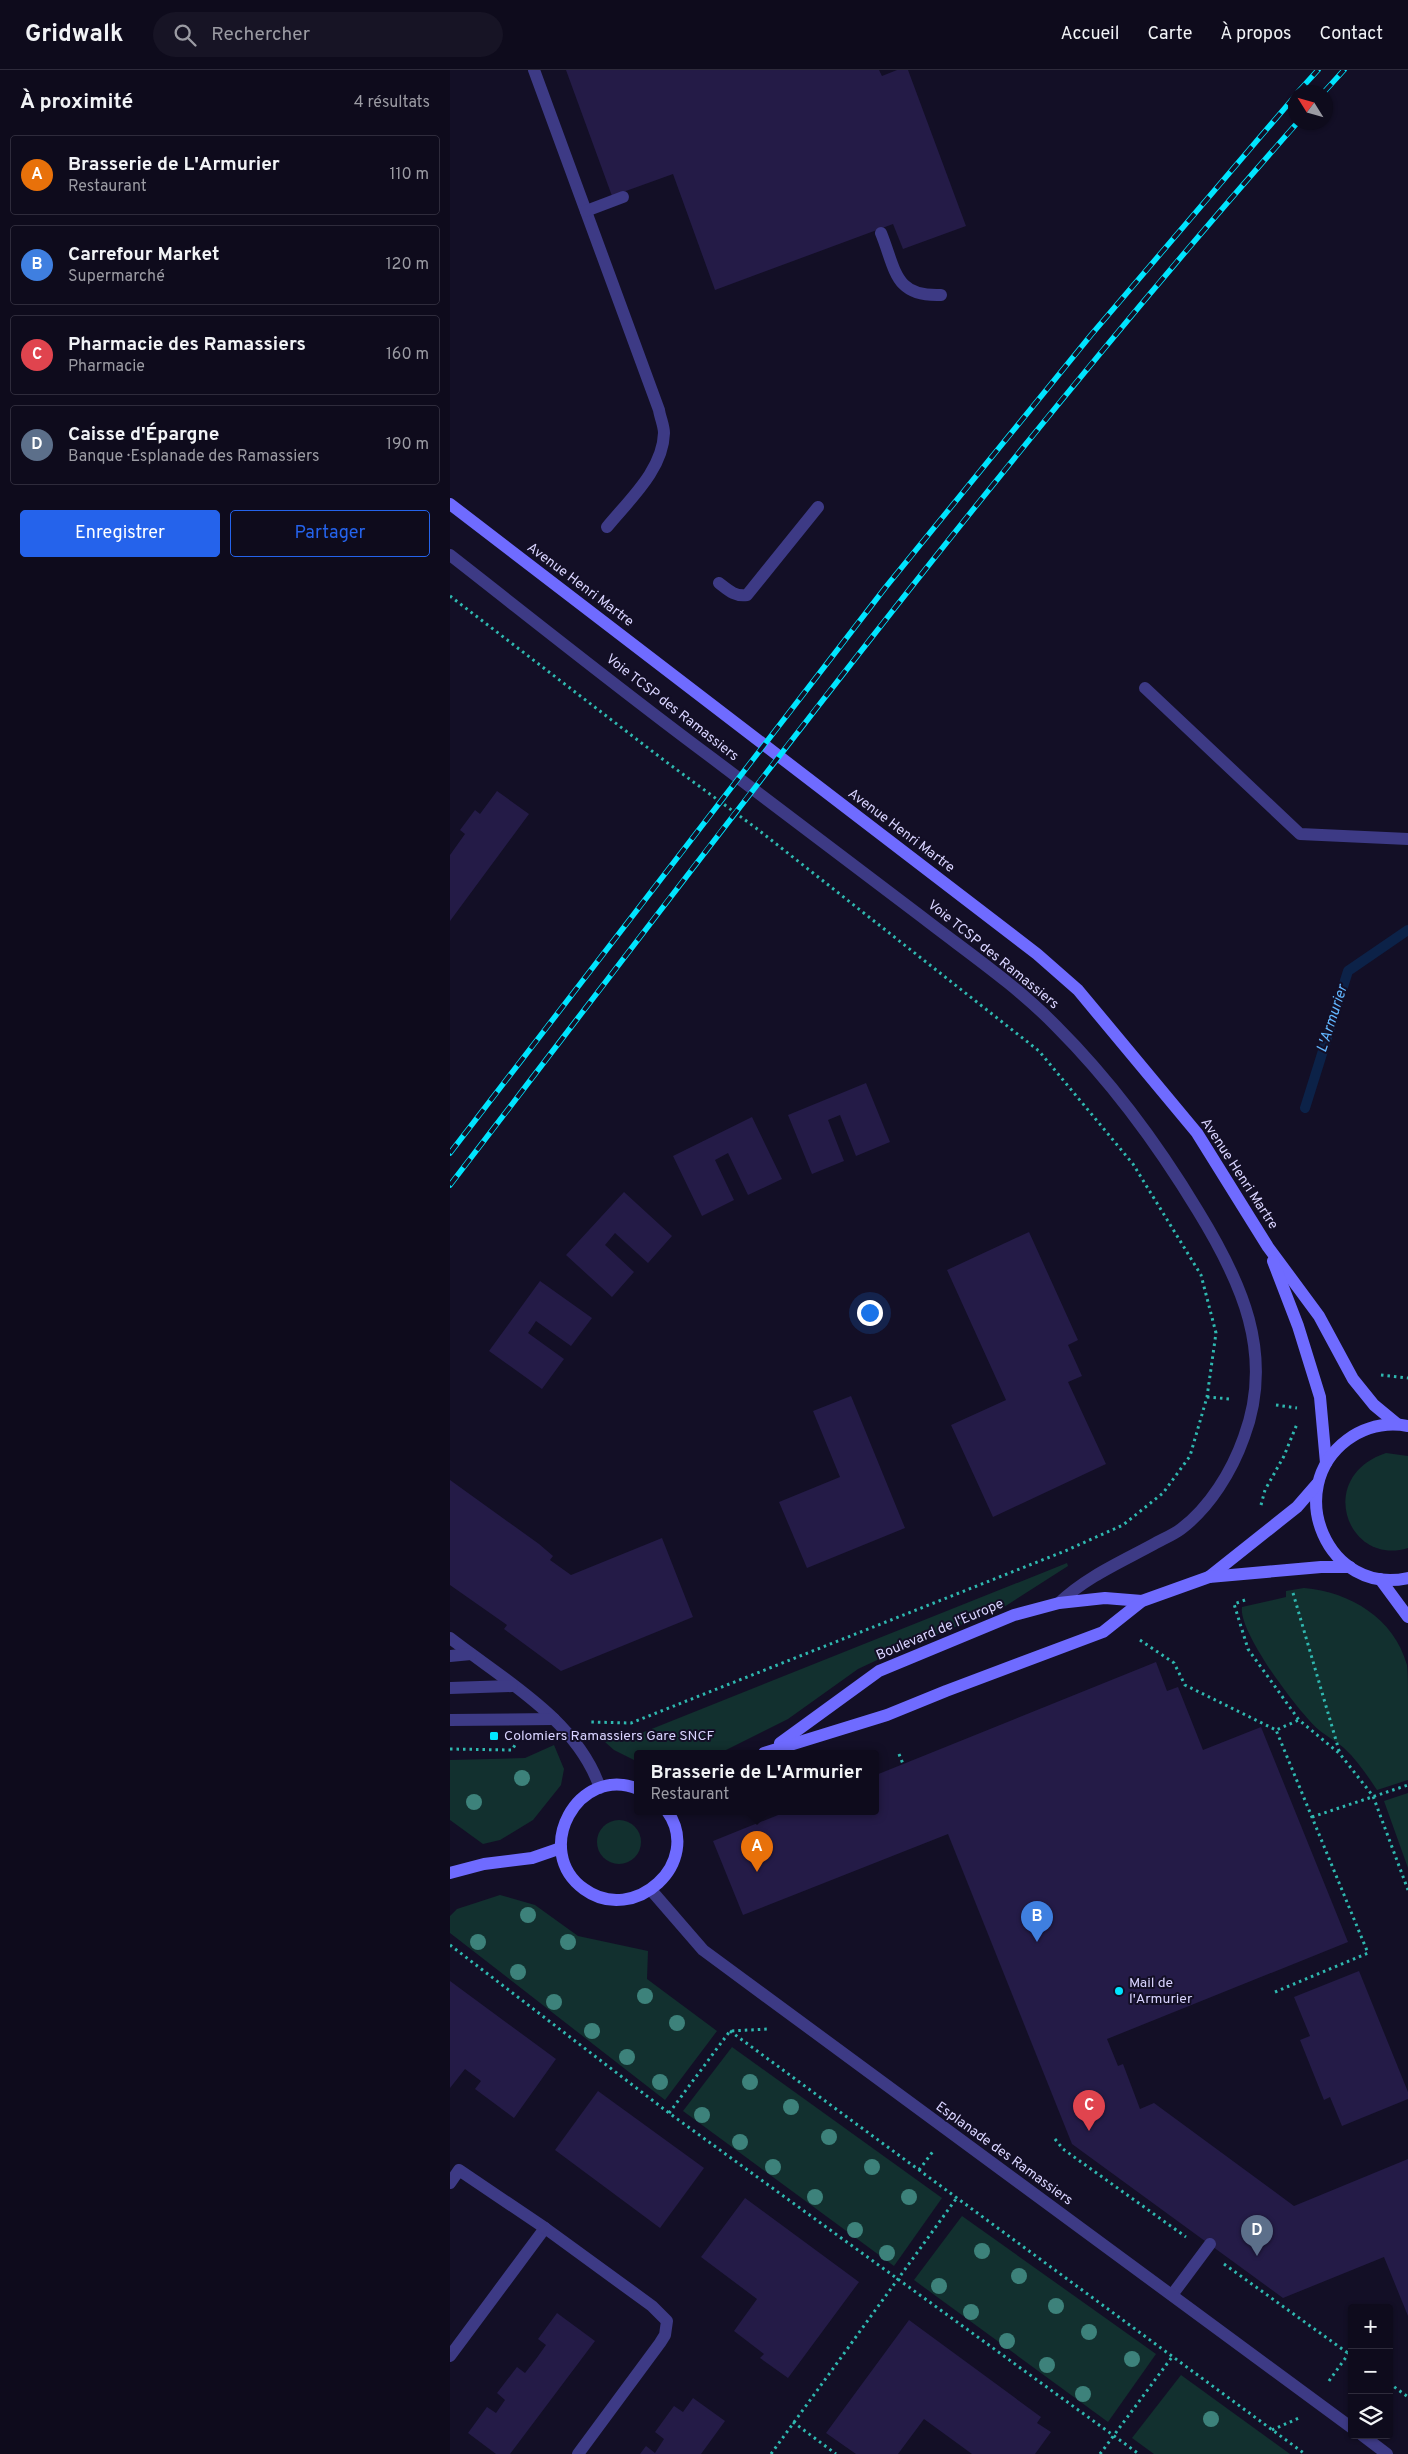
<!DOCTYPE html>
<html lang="fr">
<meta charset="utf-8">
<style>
body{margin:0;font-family:Overpass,sans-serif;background:#171425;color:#f1f3f6}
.controls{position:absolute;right:15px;bottom:15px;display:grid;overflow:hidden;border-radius:5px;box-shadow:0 1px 4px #0004}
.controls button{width:45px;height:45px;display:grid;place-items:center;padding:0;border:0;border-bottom:1px solid #2e2b3b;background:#0e0b1c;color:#f1f3f6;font:25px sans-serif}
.compass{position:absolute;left:838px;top:15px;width:45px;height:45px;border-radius:50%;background:#0e0b1c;box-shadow:0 1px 4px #0004;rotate:307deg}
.you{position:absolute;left:419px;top:1242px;width:18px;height:18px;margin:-12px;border:4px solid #fff;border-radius:50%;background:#1a73e8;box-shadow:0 0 0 8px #1a73e833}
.badge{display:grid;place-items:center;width:32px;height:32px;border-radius:50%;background:#2563eb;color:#fff;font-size:16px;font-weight:700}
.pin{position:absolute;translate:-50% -41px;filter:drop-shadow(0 1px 2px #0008)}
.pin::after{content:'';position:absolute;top:26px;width:18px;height:15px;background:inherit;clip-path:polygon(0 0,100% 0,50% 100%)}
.popup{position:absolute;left:184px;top:1680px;width:245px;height:65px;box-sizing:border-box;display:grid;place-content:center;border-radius:5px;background:#0e0b1c;filter:drop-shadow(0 1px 4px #0005);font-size:16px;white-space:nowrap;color:#9b9ba3}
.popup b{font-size:19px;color:#f1f3f6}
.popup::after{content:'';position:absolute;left:50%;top:100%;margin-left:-10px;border:10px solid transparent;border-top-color:#0e0b1c}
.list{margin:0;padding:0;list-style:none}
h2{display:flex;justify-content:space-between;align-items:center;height:65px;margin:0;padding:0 20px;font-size:21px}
h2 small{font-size:16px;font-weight:400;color:#9b9ba3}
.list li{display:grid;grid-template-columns:32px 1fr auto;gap:15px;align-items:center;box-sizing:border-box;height:80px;margin:0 10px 10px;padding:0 10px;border:1px solid #2e2b3b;border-radius:5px}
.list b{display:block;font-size:19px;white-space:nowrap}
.list p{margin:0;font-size:16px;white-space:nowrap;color:#9b9ba3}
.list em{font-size:16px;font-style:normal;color:#9b9ba3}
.actions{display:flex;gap:10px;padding:15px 20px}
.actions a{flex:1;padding:11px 0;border:1px solid #2563eb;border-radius:5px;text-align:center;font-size:18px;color:#2563eb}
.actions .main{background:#2563eb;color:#fff}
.icon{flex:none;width:28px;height:28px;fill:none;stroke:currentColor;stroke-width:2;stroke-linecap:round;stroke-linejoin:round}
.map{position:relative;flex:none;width:958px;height:2384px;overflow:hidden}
header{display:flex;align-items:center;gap:30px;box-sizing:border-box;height:70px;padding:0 25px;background:#0e0b1c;border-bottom:1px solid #2e2b3b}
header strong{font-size:24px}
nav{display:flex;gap:28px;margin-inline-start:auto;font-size:18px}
.search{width:350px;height:45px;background:#171425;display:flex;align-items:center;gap:12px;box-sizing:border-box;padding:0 18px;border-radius:28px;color:#9b9ba3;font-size:19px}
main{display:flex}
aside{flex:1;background:#0e0b1c}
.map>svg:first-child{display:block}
</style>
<header>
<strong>Gridwalk</strong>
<div class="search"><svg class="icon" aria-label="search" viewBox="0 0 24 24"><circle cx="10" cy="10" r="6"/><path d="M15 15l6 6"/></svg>Rechercher</div>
<nav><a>Accueil</a><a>Carte</a><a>À propos</a><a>Contact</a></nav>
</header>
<main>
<aside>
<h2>À proximité<small>4 résultats</small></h2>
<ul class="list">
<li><span class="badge" style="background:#e8710a">A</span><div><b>Brasserie de L'Armurier</b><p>Restaurant</p></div><em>110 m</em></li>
<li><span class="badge" style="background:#3f7fe0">B</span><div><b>Carrefour Market</b><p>Supermarché</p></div><em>120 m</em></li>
<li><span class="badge" style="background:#e0444e">C</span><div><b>Pharmacie des Ramassiers</b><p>Pharmacie</p></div><em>160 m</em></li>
<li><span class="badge" style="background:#5c6f8a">D</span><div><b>Caisse d'Épargne</b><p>Banque · Esplanade des Ramassiers</p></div><em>190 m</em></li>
</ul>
<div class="actions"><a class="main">Enregistrer</a><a>Partager</a></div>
</aside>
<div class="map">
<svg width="958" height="2384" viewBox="0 0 958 2384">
<rect width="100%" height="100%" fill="#130f26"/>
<g fill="#12302f">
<path d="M936,1383L958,1386V1478C898,1497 864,1407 936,1383Z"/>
<path d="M617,1493L618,1496L551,1539L455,1577L408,1599L338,1649L270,1683H188V1692L164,1680L146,1664L174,1670Z"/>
<path d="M854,1518C900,1522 944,1548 957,1595C958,1604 958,1616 958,1626C958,1654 958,1682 958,1710L927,1720C917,1705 907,1690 894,1678C886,1671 876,1666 869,1660C849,1643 788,1562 792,1537L836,1527V1521Z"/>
<path d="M104,1675L114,1699L111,1715L83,1750L50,1770L33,1774L0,1750V1690L75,1688Z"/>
<path d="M958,1723V1798L934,1731Z"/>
<circle cx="169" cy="1772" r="22"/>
<path d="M50,1825L85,1835L128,1866L198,1881L197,1909L267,1961L215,2030L0,1863V1846L7,1839Z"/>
<path d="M282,1977L492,2128L444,2196L233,2041Z"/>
<path d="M512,2146L706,2284L658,2352L464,2210Z"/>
<path d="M731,2305L840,2384H704L682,2368Z"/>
</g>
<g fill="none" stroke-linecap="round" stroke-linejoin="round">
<path stroke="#0c2248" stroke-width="10" d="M855,1038L898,901L958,860"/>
</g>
<g fill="#241b47">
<path d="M116,0H429L432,6L447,0H458L516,156L453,179L443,154L265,220L223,104L162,126Z"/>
<path d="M47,721L79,744L0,851V785L15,764L10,760L25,740L30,744Z"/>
<path d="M416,1013L440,1072L406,1086L390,1045L378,1050L394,1091L362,1104L338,1045Z"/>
<path d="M302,1047L332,1109L298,1125L278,1083L265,1090L284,1130L252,1146L223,1086Z"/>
<path d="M174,1122L222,1166L198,1193L165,1163L155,1175L184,1202L162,1227L116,1185Z"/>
<path d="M579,1162L628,1270L618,1275L632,1306L618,1312L656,1394L543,1447L501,1355L556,1330L497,1200Z"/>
<path d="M90,1211L142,1248L121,1276L86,1251L78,1263L114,1289L92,1319L39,1281Z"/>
<path d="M401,1326L455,1458L357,1498L329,1432L390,1407L363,1341Z"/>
<path d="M0,1410L89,1474L103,1486L100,1490L121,1505L212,1468L243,1547L111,1601L54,1559L57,1555L0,1515Z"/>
<path d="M706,1592L717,1621L728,1617L753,1680L811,1657L898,1872L657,1969L668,1996L673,1994L690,2039L704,2033L844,2136L958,2089V2246L934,2187L833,2228L622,2074L498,1764L293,1845L263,1771L338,1741H426V1705Z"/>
<path d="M909,1901L958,2022V2029L892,2056L880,2027L874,2030L850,1970L860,1966L844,1927Z"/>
<path d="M0,1911L106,1989L64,2048L25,2019L31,2011L15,1999L0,2018Z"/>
<path d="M148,2021L254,2098L210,2158L105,2080Z"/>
<path d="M295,2128L409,2212L338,2308L310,2288L314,2284L284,2261L307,2229L251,2187Z"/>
<path d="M107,2243L145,2271L60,2384H46L18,2363L37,2337L46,2343L55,2330L47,2323L67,2297L75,2303L86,2289L96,2275L88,2269Z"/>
<path d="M459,2250L591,2347L587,2353L601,2362L585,2384H522L474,2349L448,2384H406L376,2363Z"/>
<path d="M243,2328L275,2351L251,2384H190L196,2376L205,2383L214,2369L205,2362L224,2336L233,2342Z"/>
</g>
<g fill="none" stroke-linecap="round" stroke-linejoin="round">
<g stroke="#2fb8b0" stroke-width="3" stroke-dasharray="2.5 4" stroke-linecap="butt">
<path d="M0,526L215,691L306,758L589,981L683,1094L751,1205L766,1263L757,1327L740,1386L713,1423L673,1455L615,1481L181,1653L139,1652"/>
<path d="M931,1305L958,1308"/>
<path d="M757,1327L780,1329"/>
<path d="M826,1335L847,1338"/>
<path d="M811,1435L815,1420L834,1386L847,1354"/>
<path d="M843,1523L890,1684"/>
<path d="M795,1530L784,1534L798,1579L849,1650L890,1684L923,1726L958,1820"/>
<path d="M690,1570L724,1593L735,1615L826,1660L849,1650"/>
<path d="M0,1679L62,1680L65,1675"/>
<path d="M449,1684L453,1694"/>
<path d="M862,1747L958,1715"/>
<path d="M0,1875L219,2043L689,2384"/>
<path d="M825,1922L918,1883L826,1660"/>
<path d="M280,1961L855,2384"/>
<path d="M219,2043L280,1961L318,1959"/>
<path d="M605,2069L613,2079L736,2167"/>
<path d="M469,2100L484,2080"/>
<path d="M774,2194L902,2286"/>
<path d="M879,2311L899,2283"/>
<path d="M939,2313L958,2327"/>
<path d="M343,2352L386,2384"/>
<path d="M822,2360L849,2348"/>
<path d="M321,2384L506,2129"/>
<path d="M650,2384L722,2287"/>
</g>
<g stroke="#3d3a85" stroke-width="12">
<path d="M84,0L209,340C210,347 214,356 214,363C213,400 179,430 157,457"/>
<path d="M136,141L173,127"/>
<path d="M431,163C446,200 444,227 491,225"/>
<path d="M0,485C87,553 173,622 262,688C332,741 402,794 472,847C517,882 566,915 606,956C662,1012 707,1073 748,1141C791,1211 825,1284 794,1367C782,1401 760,1437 731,1459C723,1465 713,1469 704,1474C671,1492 636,1507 609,1533"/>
<path d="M269,513C278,520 285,527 297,525L368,437"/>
<path d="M695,618L850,764L958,769"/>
<path d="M0,1568C54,1610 127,1650 150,1718"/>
<path d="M0,1586L21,1584"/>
<path d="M0,1618L62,1616"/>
<path d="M0,1650L104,1649"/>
<path d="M0,2113L9,2100L95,2158L0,2286"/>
<path d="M95,2158L202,2236L217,2251L215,2265L210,2273L128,2384"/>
<path d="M722,2225L760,2174"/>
</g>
<g stroke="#3d3a85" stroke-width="12">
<path d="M201,1820L253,1880L902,2358"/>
<path d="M912,2365L937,2384"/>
</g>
<g stroke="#6f6bff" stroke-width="12">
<path d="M0,434L587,884L628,920L747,1063L818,1177L869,1246L903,1309L924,1335L947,1354"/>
<path d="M823,1191L848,1256L870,1327L876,1393"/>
<path d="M958,1356C936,1352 915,1357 897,1370C832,1419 878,1526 958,1508"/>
<path d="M759,1507L847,1437L867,1414"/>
<path d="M930,1509L958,1547"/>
<path d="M330,1673L429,1601L564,1545L609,1533L655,1528L692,1531"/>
<path d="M314,1683L437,1645L496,1621L653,1562L692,1531L759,1507L871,1497H900"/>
<path d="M188,1719C128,1694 81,1781 134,1819C184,1856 254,1792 217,1741"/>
<path d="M0,1803L34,1794L82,1788L111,1778"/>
</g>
<defs>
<g id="rail">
<path d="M848,22L868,0"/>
<path d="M874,22L894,0"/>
<path d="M0,1083L435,518L641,265L846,25"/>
<path d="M0,1115C276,756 547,392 848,52"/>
</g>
</defs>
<use href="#rail" stroke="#00e5ff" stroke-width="5.5"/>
<use href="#rail" stroke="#130f26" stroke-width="4" stroke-dasharray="11" stroke-linecap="butt"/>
</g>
<g fill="#3d827b">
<circle cx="72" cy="1708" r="8"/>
<circle cx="24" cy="1732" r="8"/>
<circle cx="78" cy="1845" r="8"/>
<circle cx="28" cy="1872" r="8"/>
<circle cx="118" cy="1872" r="8"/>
<circle cx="68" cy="1902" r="8"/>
<circle cx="195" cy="1926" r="8"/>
<circle cx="104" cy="1932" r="8"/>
<circle cx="227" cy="1953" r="8"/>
<circle cx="142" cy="1961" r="8"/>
<circle cx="177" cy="1987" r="8"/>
<circle cx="210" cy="2012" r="8"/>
<circle cx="300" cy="2012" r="8"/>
<circle cx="341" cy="2037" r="8"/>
<circle cx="252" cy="2045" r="8"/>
<circle cx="379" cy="2067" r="8"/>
<circle cx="290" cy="2072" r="8"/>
<circle cx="323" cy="2097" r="8"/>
<circle cx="422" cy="2097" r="8"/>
<circle cx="365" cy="2127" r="8"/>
<circle cx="459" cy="2127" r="8"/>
<circle cx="405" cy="2160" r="8"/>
<circle cx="532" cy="2181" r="8"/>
<circle cx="437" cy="2183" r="8"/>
<circle cx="569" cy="2206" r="8"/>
<circle cx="489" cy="2216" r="8"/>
<circle cx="606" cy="2236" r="8"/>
<circle cx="521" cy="2242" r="8"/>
<circle cx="639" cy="2262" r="8"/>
<circle cx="557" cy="2271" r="8"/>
<circle cx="682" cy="2289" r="8"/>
<circle cx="597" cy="2295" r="8"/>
<circle cx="633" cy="2324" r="8"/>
<circle cx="761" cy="2349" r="8"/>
</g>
<g fill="#00e5ff" stroke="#130f26" stroke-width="2">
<rect x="39" y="1661" width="10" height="10" rx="2.5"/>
<circle cx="669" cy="1921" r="5"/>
</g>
<g text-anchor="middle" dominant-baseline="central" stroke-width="4" stroke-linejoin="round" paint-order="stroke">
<g font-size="14" fill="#d9d4ff" stroke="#130f26">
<text transform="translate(130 515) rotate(37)">Avenue Henri Martre</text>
<text transform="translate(222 638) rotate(38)">Voie TCSP des Ramassiers</text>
<text transform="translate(451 761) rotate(37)">Avenue Henri Martre</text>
<text transform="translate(543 885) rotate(39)">Voie TCSP des Ramassiers</text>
<text transform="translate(789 1104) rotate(57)">Avenue Henri Martre</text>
<text transform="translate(490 1560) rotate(-23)">Boulevard de l'Europe</text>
<text transform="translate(554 2084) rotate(36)">Esplanade des Ramassiers</text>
</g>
<g font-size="14" fill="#d9d4ff" stroke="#130f26" text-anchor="start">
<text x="54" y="1666">Colomiers Ramassiers Gare SNCF</text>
<text x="679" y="1913">Mail de<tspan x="679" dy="16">l'Armurier</tspan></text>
</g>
<g font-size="15" font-style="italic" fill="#62b6ff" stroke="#130f26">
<text transform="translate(883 949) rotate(-72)">L'Armurier</text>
</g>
</g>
</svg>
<div class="controls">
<button>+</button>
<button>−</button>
<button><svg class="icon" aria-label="layers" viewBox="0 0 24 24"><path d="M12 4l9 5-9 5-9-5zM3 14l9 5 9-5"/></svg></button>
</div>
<svg class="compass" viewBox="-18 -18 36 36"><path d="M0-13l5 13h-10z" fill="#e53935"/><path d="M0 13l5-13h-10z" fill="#9b9ba3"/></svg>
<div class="you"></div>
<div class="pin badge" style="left:307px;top:1802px;background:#e8710a">A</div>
<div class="popup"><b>Brasserie de L'Armurier</b>Restaurant</div>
<div class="pin badge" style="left:587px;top:1872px;background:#3f7fe0">B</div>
<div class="pin badge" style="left:639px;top:2061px;background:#e0444e">C</div>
<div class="pin badge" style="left:807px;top:2186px;background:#5c6f8a">D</div>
</div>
</main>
